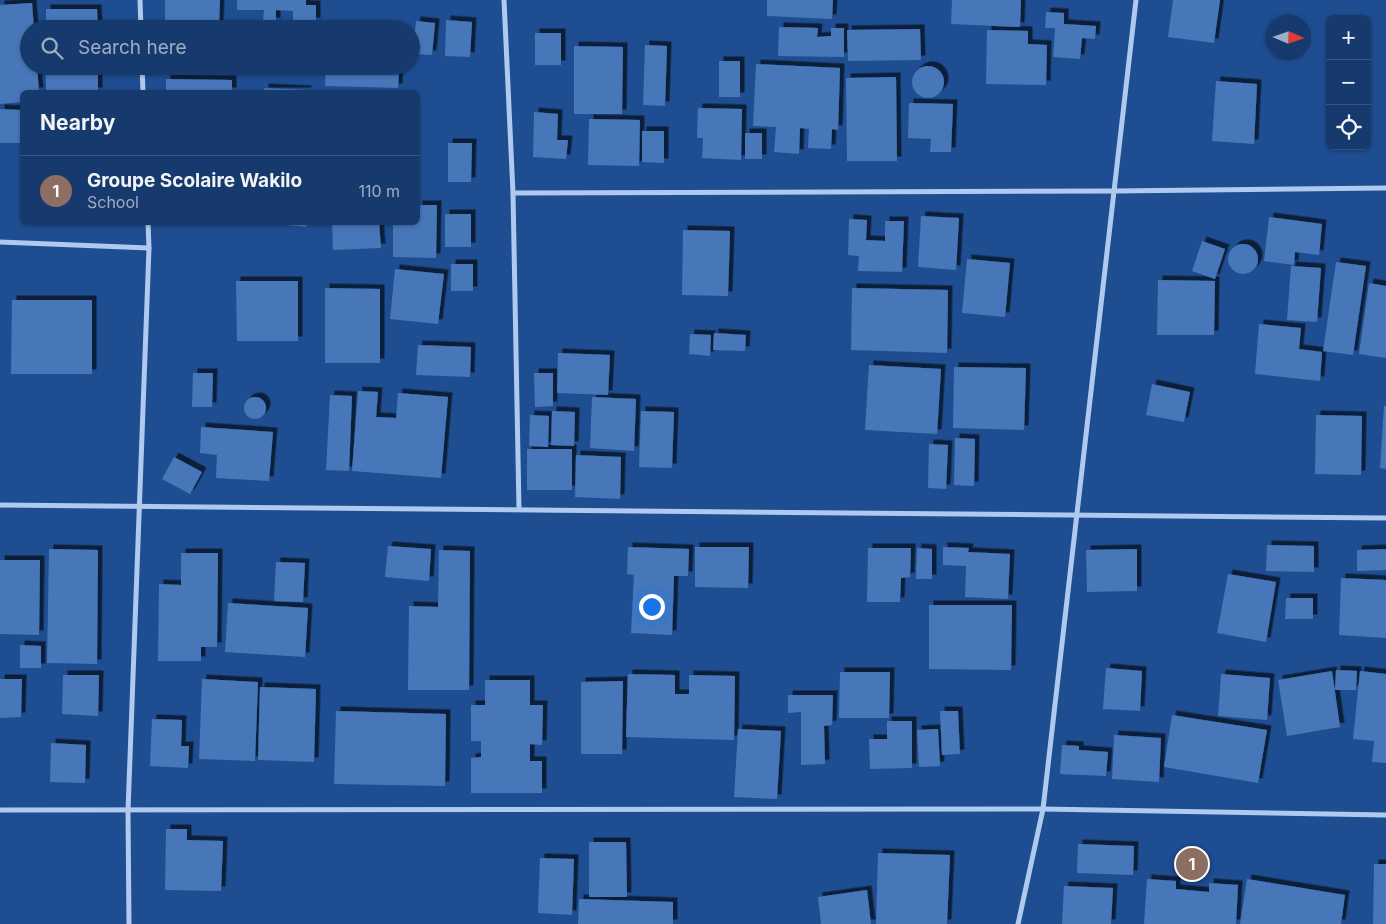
<!DOCTYPE html>
<meta charset="utf-8">
<style>
body{margin:0;font-family:Inter,sans-serif;background:#234575;color:#f1f3f6}
.controls{position:absolute;right:15px;top:15px;display:grid;overflow:hidden;border-radius:8px;box-shadow:0 1px 4px #0004}
.controls button{width:45px;height:45px;display:grid;place-items:center;padding:0;border:0;border-bottom:1px solid #355480;background:#163a6d;color:#f1f3f6;font:25px sans-serif}
.compass{position:absolute;left:1266px;top:15px;width:45px;height:45px;border-radius:50%;background:#163a6d;box-shadow:0 1px 4px #0004;rotate:92deg}
.you{position:absolute;left:651px;top:606px;width:18px;height:18px;margin:-12px;border:4px solid #fff;border-radius:50%;background:#1a73e8;box-shadow:0 0 0 8px #1a73e833}
.badge{display:grid;place-items:center;width:32px;height:32px;border-radius:50%;background:#fcd76e;color:#fff;font-size:16px;font-weight:700}
.pin{position:absolute;translate:-50% -50%;border:2px solid #fff;box-shadow:0 1px 5px #0006}
.list{margin:0;padding:0;list-style:none}
h2{display:flex;justify-content:space-between;align-items:center;height:65px;margin:0;padding:0 20px;font-size:21px}
h2 small{font-size:16px;font-weight:400;color:#9eadc2}
.list li{display:grid;grid-template-columns:32px 1fr auto;gap:15px;align-items:center;box-sizing:border-box;height:70px;padding:0 20px;border-top:1px solid #355480}
.list b{display:block;font-size:19px;white-space:nowrap}
.list p{margin:0;font-size:16px;white-space:nowrap;color:#9eadc2}
.list em{font-size:16px;font-style:normal;color:#9eadc2}
.icon{flex:none;width:28px;height:28px;fill:none;stroke:currentColor;stroke-width:2;stroke-linecap:round;stroke-linejoin:round}
.map{position:relative;flex:none;width:1386px;height:924px;overflow:hidden}
.search{position:absolute;background:#163a6d;box-shadow:0 1px 4px #0004;left:20px;top:20px;width:400px;height:55px;display:flex;align-items:center;gap:12px;box-sizing:border-box;padding:0 18px;border-radius:28px;color:#9eadc2;font-size:19px}
.panel{position:absolute;background:#163a6d;box-shadow:0 1px 4px #0004;left:20px;top:90px;width:400px;height:135px;border-radius:8px}
.map>svg:first-child{display:block}
</style>
<div class="map">
<svg width="1386" height="924" viewBox="0 0 1386 924">
<defs>
<filter id="shadow"><feDropShadow dx="4.5" dy="-4.5" stdDeviation="0" flood-color="#0009"/></filter>
</defs>
<rect width="100%" height="100%" fill="#1e4d91"/>
<g fill="#4677b9" filter="url(#shadow)">
<path d="M165,0H220L219,26L165,24Z"/>
<path d="M237,0H306V5H316V22H293V11L276,10V22H263L264,10H237Z"/>
<path d="M767,0H833L832,19L767,16Z"/>
<path d="M952,0H1021L1020,27L951,24Z"/>
<path d="M1173,0H1220L1214,43L1168,37Z"/>
<path d="M32,3L34,29H29V66H37L39,92H22V102L0,104V5Z"/>
<path d="M46,9H97L98,29H46Z"/>
<path d="M1046,12L1064,13V24L1096,26L1095,39L1082,38L1080,59L1053,57L1055,28H1045Z"/>
<path d="M446,20L472,22L470,57L445,56Z"/>
<path d="M416,21L435,23L432,55L413,54Z"/>
<path d="M779,27L818,28L817,37L831,36V28H844V57L778,56Z"/>
<path d="M920,29L921,60L848,61L847,30Z"/>
<path d="M987,30L1028,31V44L1047,45L1046,85L986,84Z"/>
<rect x="535" y="33" width="26" height="32"/>
<path d="M645,45L667,46L665,106L643,105Z"/>
<path d="M574,46L623,47L622,114H574Z"/>
<rect x="719" y="61" width="21" height="36"/>
<path d="M756,64L840,68L838,130L832,129L831,149L808,148L809,129L800,128L799,154L774,152L776,127L753,126Z"/>
<rect x="46" y="66" width="52" height="26"/>
<path d="M326,66H399L398,88L325,86Z"/>
<circle cx="928" cy="82" r="16"/>
<path d="M896,77L897,161H847L846,78Z"/>
<path d="M166,79L232,80V92H166Z"/>
<path d="M1216,81L1257,84L1254,144L1212,141Z"/>
<path d="M264,88L307,90V92H264Z"/>
<path d="M909,103L953,104L951,152H930L931,139L908,138Z"/>
<path d="M698,108L742,109L741,160L702,158L703,138H697Z"/>
<path d="M0,109L22,110V143H0Z"/>
<path d="M534,112L558,114L557,140H568L566,159L533,157Z"/>
<path d="M589,119L640,120L639,166L588,165Z"/>
<path d="M642,131H664V163L642,162Z"/>
<rect x="745" y="133" width="17" height="26"/>
<path d="M448,143H472L471,182H448Z"/>
<path d="M418,205H437L436,258L393,257V222H418Z"/>
<rect x="445" y="214" width="26" height="33"/>
<path d="M921,216L959,218L956,270L918,267Z"/>
<path d="M1269,217L1322,224L1319,255L1295,252L1294,265L1264,261Z"/>
<path d="M849,219L867,220L866,240L885,241V221H904L902,272L858,271L859,256L848,255Z"/>
<path d="M257,222H307L306,227Z"/>
<path d="M332,222H379L381,248L333,250Z"/>
<path d="M683,230L730,231L728,296L682,295Z"/>
<path d="M1202,241L1225,249L1215,279L1192,271Z"/>
<circle cx="1243" cy="259" r="15"/>
<path d="M967,259L1010,263L1005,317L962,313Z"/>
<path d="M1336,262L1366,266L1353,355L1323,351Z"/>
<rect x="451" y="264" width="22" height="27"/>
<path d="M1291,266L1321,268L1317,322L1287,320Z"/>
<path d="M395,269L444,274L438,324L390,319Z"/>
<path d="M1158,280L1215,281L1214,335H1157Z"/>
<path d="M236,281H298V341H237Z"/>
<path d="M1369,283L1386,286V358L1359,354Z"/>
<path d="M325,288L380,289V363H325Z"/>
<path d="M852,288L948,290L947,353L851,350Z"/>
<path d="M12,300H92V374H11Z"/>
<path d="M1259,324L1301,328L1299,349L1322,352L1320,381L1255,374Z"/>
<path d="M714,333L746,335L745,351L713,350Z"/>
<path d="M690,334L711,335L710,356L689,354Z"/>
<path d="M418,345L471,347L470,377L416,375Z"/>
<path d="M558,353L610,355L608,395L557,393Z"/>
<path d="M869,365L941,369L937,434L865,430Z"/>
<path d="M954,367L1026,368L1024,430L953,428Z"/>
<path d="M193,373H213L212,407H192Z"/>
<path d="M534,373H553V406L535,407Z"/>
<path d="M1152,384L1190,392L1184,422L1146,415Z"/>
<path d="M358,391L378,392L376,417L396,418L398,393L448,397L441,478L352,471Z"/>
<path d="M330,395L352,396L349,471L326,470Z"/>
<circle cx="255" cy="408" r="11"/>
<path d="M592,397L636,399L634,451L590,448Z"/>
<path d="M1384,406H1386V469L1380,468Z"/>
<path d="M552,411L575,412L574,446L551,445Z"/>
<path d="M641,411L674,412L672,468L639,467Z"/>
<path d="M530,415L549,416L548,447L529,446Z"/>
<path d="M1316,415L1362,416L1361,475L1315,474Z"/>
<path d="M201,427L273,432L269,481L216,478L217,455L200,453Z"/>
<path d="M955,438L975,439L974,486L954,485Z"/>
<path d="M929,444L948,445L946,489L928,488Z"/>
<rect x="527" y="449" width="45" height="41"/>
<path d="M576,455L621,457L620,499L575,497Z"/>
<path d="M174,457L202,472L190,494L162,479Z"/>
<path d="M1267,545L1314,546V572L1266,571Z"/>
<path d="M388,546L431,549L429,581L385,577Z"/>
<path d="M628,547L689,549L688,576H674L672,635L631,633L634,575L627,574Z"/>
<path d="M695,547H749L748,588L695,587Z"/>
<path d="M943,547L969,548L968,552L1010,554L1008,599L965,597L966,566L943,565Z"/>
<path d="M868,548H911L910,577L901,578L900,602H867Z"/>
<path d="M917,548L932,549V579H916Z"/>
<path d="M49,549L98,550L97,664L47,663Z"/>
<path d="M1137,549V591L1087,592L1086,550Z"/>
<path d="M1386,549V570L1357,571V550Z"/>
<path d="M439,550L470,551L469,690H408L409,606L438,607Z"/>
<path d="M181,553H218L217,647H201V661H158L159,584L181,585Z"/>
<path d="M0,560H40L39,635L0,634Z"/>
<path d="M276,562L305,563L303,602L274,601Z"/>
<path d="M1228,574L1276,582L1266,642L1217,633Z"/>
<path d="M1341,578L1386,580V638L1339,635Z"/>
<path d="M1286,598H1313V619H1285Z"/>
<path d="M228,603L308,608L305,657L225,652Z"/>
<path d="M929,605H1012L1011,670L929,669Z"/>
<path d="M20,645L41,646V668H20Z"/>
<path d="M1106,668L1142,671L1140,711L1103,709Z"/>
<path d="M1336,670L1357,671L1356,690H1335Z"/>
<path d="M1332,671L1340,727L1287,736L1278,680Z"/>
<path d="M1360,671L1386,674V763L1372,762L1374,741L1353,739Z"/>
<path d="M840,672H890L889,718H839Z"/>
<path d="M628,674L675,675V694H689V675L735,676L734,740L626,737Z"/>
<path d="M1221,674L1270,678L1267,720L1218,716Z"/>
<path d="M63,675H99L98,716L62,714Z"/>
<path d="M0,679H22L21,717L0,718Z"/>
<path d="M202,679L258,682L255,761L199,759Z"/>
<path d="M485,680H530V705H543L542,745L530,744V761H542V793H471V758L481,757V741H471V705H485Z"/>
<path d="M623,681L622,754H581V682Z"/>
<path d="M260,687L316,689L314,762L258,760Z"/>
<path d="M788,695H833L832,725L824,726L825,764L801,765V712L788,713Z"/>
<path d="M336,711L446,714L445,786L334,784Z"/>
<path d="M940,711H958L960,754L942,755Z"/>
<path d="M1172,715L1267,730L1258,783L1164,767Z"/>
<path d="M152,719L182,720L181,746H189L188,768L150,766Z"/>
<path d="M887,721H912V768L870,769L869,739H887Z"/>
<path d="M738,729L781,731L777,799L734,797Z"/>
<path d="M938,729L940,766L919,767L917,730Z"/>
<path d="M1114,735L1161,738L1159,782L1112,779Z"/>
<path d="M51,743L86,745L85,783L50,782Z"/>
<path d="M1062,745L1079,746V750L1108,752L1106,776L1060,774Z"/>
<path d="M166,829H187V840L223,841L221,891L165,890Z"/>
<path d="M589,842H626L627,897H589Z"/>
<path d="M1078,844L1134,846L1133,875L1077,873Z"/>
<path d="M878,853L950,855L947,924H876Z"/>
<path d="M540,858L574,859L572,915L538,913Z"/>
<path d="M1374,864H1386V924H1373Z"/>
<path d="M1147,879L1176,881V889L1209,892V883L1238,885L1236,924H1144Z"/>
<path d="M1247,879L1345,895L1341,924H1240Z"/>
<path d="M1064,886L1113,888L1111,924H1062Z"/>
<path d="M867,890L871,924H821L818,897Z"/>
<path d="M579,899L673,902V924H578Z"/>
</g>
<g fill="none" stroke-linecap="round" stroke-linejoin="round">
<g stroke="#afcaee" stroke-width="5">
<path d="M140,0L141,29"/>
<path d="M504,0L513,193L519,509"/>
<path d="M142,66L143,92"/>
<path d="M513,193L1114,191L1386,188"/>
<path d="M0,242L149,248"/>
<path d="M0,505L1386,518"/>
<path d="M0,810L1043,809L1386,815"/>
<path d="M129,924L128,811L149,248L148,222"/>
<path d="M1018,924L1043,809L1136,0"/>
</g>
</g>
</svg>
<div class="controls">
<button>+</button>
<button>−</button>
<button><svg class="icon" aria-label="locate" viewBox="0 0 24 24"><circle cx="12" cy="12" r="6"/><path d="M12 2v4M12 18v4M2 12h4M18 12h4"/></svg></button>
</div>
<svg class="compass" viewBox="-18 -18 36 36"><path d="M0-13l5 13h-10z" fill="#e53935"/><path d="M0 13l5-13h-10z" fill="#9eadc2"/></svg>
<div class="you"></div>
<div class="pin badge" style="left:1192px;top:864px;background:#8d6e63">1</div>
<div class="search"><svg class="icon" aria-label="search" viewBox="0 0 24 24"><circle cx="10" cy="10" r="6"/><path d="M15 15l6 6"/></svg>Search here</div>
<section class="panel">
<h2>Nearby<small></small></h2>
<ul class="list">
<li><span class="badge" style="background:#8d6e63">1</span><div><b>Groupe Scolaire Wakilo</b><p>School</p></div><em>110 m</em></li>
</ul>
</section>
</div>
